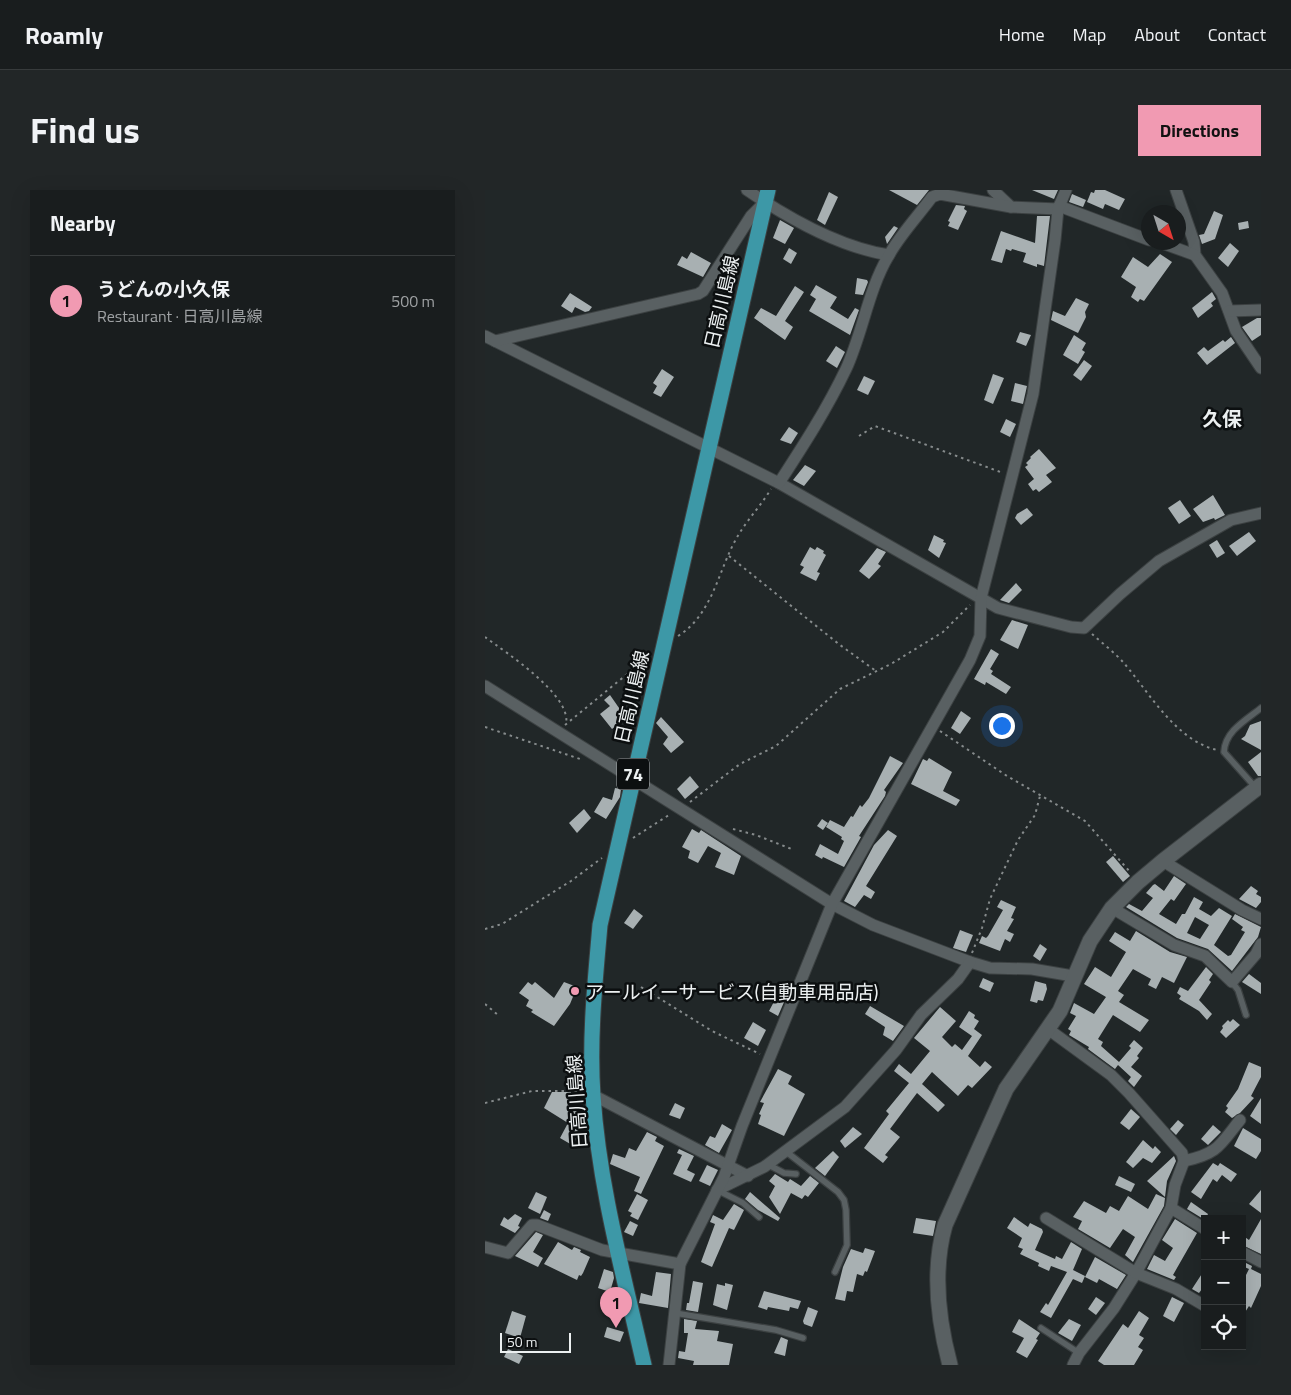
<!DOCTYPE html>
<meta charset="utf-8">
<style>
body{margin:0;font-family:"Titillium Web","Noto Sans JP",sans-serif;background:#222627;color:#f1f3f6}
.controls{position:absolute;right:15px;bottom:15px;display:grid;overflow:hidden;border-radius:0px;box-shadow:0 5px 20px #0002}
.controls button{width:45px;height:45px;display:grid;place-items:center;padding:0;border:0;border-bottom:1px solid #373b3c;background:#191d1e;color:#f1f3f6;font:25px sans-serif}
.compass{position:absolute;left:656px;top:15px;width:45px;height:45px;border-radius:50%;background:#191d1e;box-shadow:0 5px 20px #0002;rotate:141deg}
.scale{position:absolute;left:15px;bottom:12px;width:71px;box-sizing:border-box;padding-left:5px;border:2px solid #ecf0f1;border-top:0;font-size:14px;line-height:18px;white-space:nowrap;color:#ecf0f1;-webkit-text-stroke:4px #0c0f10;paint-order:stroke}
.you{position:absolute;left:516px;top:535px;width:18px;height:18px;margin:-12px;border:4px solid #fff;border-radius:50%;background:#1a73e8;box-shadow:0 0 0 8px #1a73e833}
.badge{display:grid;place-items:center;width:32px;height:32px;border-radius:50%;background:#f19ab2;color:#111;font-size:16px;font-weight:700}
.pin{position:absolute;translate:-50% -41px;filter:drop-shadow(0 1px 2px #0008)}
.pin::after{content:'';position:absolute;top:26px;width:18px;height:15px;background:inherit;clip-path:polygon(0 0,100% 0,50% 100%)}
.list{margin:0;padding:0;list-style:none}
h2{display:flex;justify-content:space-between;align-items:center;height:65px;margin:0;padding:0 20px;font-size:21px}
h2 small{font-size:16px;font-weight:400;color:#9fa2a4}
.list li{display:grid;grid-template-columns:32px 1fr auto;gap:15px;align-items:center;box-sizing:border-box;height:90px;padding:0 20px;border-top:1px solid #373b3c}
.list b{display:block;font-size:19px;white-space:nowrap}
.list p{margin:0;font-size:16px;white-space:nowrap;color:#9fa2a4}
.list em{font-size:16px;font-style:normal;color:#9fa2a4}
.icon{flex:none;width:28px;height:28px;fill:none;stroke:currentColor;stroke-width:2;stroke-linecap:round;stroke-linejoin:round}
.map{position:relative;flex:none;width:776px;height:1175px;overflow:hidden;border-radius:0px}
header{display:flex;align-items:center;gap:30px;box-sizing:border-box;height:70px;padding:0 25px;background:#191d1e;border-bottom:1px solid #373b3c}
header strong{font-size:24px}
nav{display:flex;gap:28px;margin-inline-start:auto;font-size:18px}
.intro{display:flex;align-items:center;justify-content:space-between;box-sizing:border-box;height:120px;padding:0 30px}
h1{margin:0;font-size:35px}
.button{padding:12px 22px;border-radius:0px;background:#f19ab2;color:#111;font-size:18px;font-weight:700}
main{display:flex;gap:30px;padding:0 30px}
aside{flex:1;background:#191d1e;border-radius:0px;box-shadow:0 5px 20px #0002}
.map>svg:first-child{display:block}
</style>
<header>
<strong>Roamly</strong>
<nav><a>Home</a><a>Map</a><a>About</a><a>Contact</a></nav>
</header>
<div class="intro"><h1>Find us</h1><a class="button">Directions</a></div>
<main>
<aside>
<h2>Nearby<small></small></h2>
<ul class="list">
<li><span class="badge">1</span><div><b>うどんの小久保</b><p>Restaurant · 日高川島線</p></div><em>500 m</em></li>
</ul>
</aside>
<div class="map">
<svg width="776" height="1175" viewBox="0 0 776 1175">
<rect width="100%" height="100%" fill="#212728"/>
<g fill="#a8b0b2" fill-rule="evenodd">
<path d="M404,0H444L432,15Z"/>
<path d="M547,0H573L569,9Z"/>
<path d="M610,0H620L640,9L634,20L620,14L618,19L602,12L606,2L609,3Z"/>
<path d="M344,2L353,7L340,35L332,30Z"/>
<path d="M587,4L601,10L598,17L584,12Z"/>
<path d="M471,15L480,16L479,19L482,21L473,40L463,36L465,32L463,31Z"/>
<path d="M729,21L738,25L730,49L717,54L714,45L719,44Z"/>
<path d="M552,26H565L559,76L552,74V77L538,72L541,63L527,59L526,61L521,59L517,73L506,70L516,41L550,53Z"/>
<path d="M295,30L309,38L300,54L288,48Z"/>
<path d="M763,31L764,38L754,40L753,33Z"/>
<path d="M409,36L413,38L402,54L400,47Z"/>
<path d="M745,53L754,61L743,77L733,68Z"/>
<path d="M304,58L312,63L306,74L298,69Z"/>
<path d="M206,62L226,73L218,87L192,75L197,66L202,69Z"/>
<path d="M675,64L687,72L659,111L655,109L653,112L646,107L651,97L636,87L648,67L663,77Z"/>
<path d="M372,88L382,90L383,92L378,105L370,104Z"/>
<path d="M331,95L352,107L345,118L363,129L370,118L374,120L365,145L324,121L331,109L325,105Z"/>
<path d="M310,96L319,102L300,131L308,137L300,150L269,128L276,118L291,126Z"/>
<path d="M727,102L731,109L726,113L728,116L713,128L707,118Z"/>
<path d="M85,103L107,117L104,121L100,122L90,117L87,123L76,116Z"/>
<path d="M591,108L604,114L600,122L601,127L593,143L566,130L568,121L580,126Z"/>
<path d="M772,128H776V145L767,151L757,137Z"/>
<path d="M535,142L546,145L541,156L531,152Z"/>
<path d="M589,145L601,153L597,160L600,162L593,174L578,165Z"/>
<path d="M746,147L750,153L722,175L712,163L719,157L723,161L738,150L740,152Z"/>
<path d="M351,156L360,162L352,178L341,171Z"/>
<path d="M599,170L607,176L596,191L588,185Z"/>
<path d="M177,179L189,187L176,207L168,203L172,196L168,193Z"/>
<path d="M508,184L519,188L508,214L499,210Z"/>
<path d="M379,186L390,191L383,205L372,200Z"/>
<path d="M530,193L542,196L538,214L526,211Z"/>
<path d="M521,229L531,234L525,247L515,242Z"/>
<path d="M304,237L313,243L306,254L295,250Z"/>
<path d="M554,259L571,278L561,285L567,292L554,302L551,299L548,301L543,294L549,289L540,277L543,275L541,273L546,268L545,267Z"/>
<path d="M320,275L331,281L319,296L308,290Z"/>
<path d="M728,305L740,325L730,330L729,328L718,332L708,319Z"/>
<path d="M695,310L706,326L694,334L683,318Z"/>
<path d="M542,318L548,325L536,335L530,328L532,324Z"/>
<path d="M764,342L771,351L752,366L744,356Z"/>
<path d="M449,345L459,350L458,352L461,353L454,368L443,360Z"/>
<path d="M732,350L740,363L732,368L724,355Z"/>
<path d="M325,357L330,360L332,357L339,361L338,363L341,365L332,382L335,383L331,391L315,383L319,377L315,375Z"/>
<path d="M392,358L401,362L393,374L396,376L384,389L374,381Z"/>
<path d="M531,393L537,400L524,413L515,410Z"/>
<path d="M527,430L543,435L533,459L515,450Z"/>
<path d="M506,459L514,464L505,479L508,481L506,484L526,497L521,504L501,492L500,495L489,489Z"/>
<path d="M125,505L141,528L127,539L115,524L125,516L119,510Z"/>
<path d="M476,521L486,528L475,544L466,538Z"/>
<path d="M176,527L199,552L186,563L178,554L183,547L171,533Z"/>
<path d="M776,531V560L756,549L760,546L765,535Z"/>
<path d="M776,562V586H773L763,572Z"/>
<path d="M405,566L418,573L399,600L401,602L400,606L374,646L376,647L359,677L338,667L337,669L330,665L335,654L353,664L359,651L356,649L357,647L341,637L345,630L359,637L366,626L368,627L375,615L377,617L384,608Z"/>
<path d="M444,568L467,582L458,601L475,610L471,616L426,594L438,569L442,571Z"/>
<path d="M205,586L214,597L200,609L192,599Z"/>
<path d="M130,598L136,599L135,607L121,629L109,622L118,607L127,610Z"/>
<path d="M99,619L106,628L92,643L84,633Z"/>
<path d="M337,629L343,633L338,640L332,636Z"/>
<path d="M207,639L214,643L216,640L256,666L249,685L230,677L236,663L223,656L213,673L203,668L205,661L197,657Z"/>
<path d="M403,640L412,646L381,696L390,702L386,709L379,705L370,717L359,711L389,655Z"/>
<path d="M628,666L645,686L638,692L621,672Z"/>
<path d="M689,686L701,694L689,711L686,709L674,724L691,734L697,724H700L709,707L718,712L714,719L726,726L734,718L747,726L729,755L743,766L746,765L760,742L756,740L758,737L747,729L750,724L776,737L773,747L747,781L723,759L692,748L641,717L644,714L657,721L668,708L661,703L668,695L670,694L679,701ZM710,727L724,735L715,749L702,743Z"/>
<path d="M766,696L773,701L771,704L776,707V712L771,718L754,709Z"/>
<path d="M516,710L531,717L526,728L529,729L522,741L529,744L525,752L520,749L515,761L494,753L497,746L501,748L503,746L518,720L512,717Z"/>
<path d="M149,719L158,726L148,739L139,733Z"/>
<path d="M475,740L488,745L481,762L468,758Z"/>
<path d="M651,741L685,762L702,767L689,793L677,787L671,799L663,795L666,789L648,779L633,801L639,805L634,812L664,830L655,842L628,825L613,849L618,852L616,856L634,872L646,858L644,856L649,850L658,858L652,866L654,868L646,877L657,886L649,897L643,891L646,887L633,875L630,879L603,859L604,857L584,845L586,841L583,839L591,826L585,823L589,813L609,824L621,807L599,794L610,777L626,787L641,762L624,751L630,742L645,751Z"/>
<path d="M555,754L562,759L555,771L548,766Z"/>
<path d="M721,777L728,784L724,790L726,792L714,810L727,824L722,830L714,821L694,809L696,806L692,803L695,797L703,801Z"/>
<path d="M764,784L776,793V804L757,792Z"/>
<path d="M498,788L509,793L505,802L494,797Z"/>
<path d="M550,791L561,794L562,799L558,811L553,810L552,813L545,811Z"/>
<path d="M43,792L47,795L50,792L69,808L79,792L92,797L85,814L69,836L46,822L48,820L41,816L44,810L34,803Z"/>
<path d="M300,793L306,796L293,826L284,821L292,806L288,804L292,797H297Z"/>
<path d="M385,816L419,836L408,851L398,845L400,837L380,824Z"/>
<path d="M455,817L471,831L457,847L467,857L470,854L477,860L487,846L474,837L484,821L490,825L489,828L494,831L489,839L497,845L483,866L495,877L500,871L507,877L487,898L483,895L473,906L447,882L437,894L460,915L453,922L432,903L405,939L415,947L400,965L403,967L398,973L379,958L404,924L401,921L424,893L409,881L414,874L426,884L445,861L429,848Z"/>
<path d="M748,829L755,835L741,848L735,842L738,838L737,836L743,830L745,832Z"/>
<path d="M268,832L281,840L273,856L259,848Z"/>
<path d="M764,872L776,877V887L766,906L769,908L755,923L747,928L740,922L743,918L741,916L753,899Z"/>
<path d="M293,879L307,886L303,894L320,904L299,946L273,934L276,925L274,924L279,913L275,912Z"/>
<path d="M67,902H86V910L99,916L95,923L98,924L90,939L97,942L87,955L75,948L83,933L59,918Z"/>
<path d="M776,908V934L765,926Z"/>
<path d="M190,913L200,918L195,929L184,925Z"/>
<path d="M646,919L655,927L644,940L635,933Z"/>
<path d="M693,930L699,935L691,945L685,939Z"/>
<path d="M237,934L247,940L234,963L220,955L225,946L230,948Z"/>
<path d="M728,935L736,942L723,955L716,949Z"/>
<path d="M368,937L377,944L360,958L355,951Z"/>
<path d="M758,938L776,949V961L771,969L749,956Z"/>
<path d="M162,942L172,947L170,951L179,956L156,1004L149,1001L155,987L125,974L128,964L140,968L144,958L151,961Z"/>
<path d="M658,950L668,959L670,956L676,962L667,973L658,968L648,978L641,972Z"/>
<path d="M194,959L209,966L202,980L210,984L206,992L188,984L197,965L192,963Z"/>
<path d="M348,961L354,967L340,986L330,978Z"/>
<path d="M689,966L691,971L682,991L680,1007L662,991Z"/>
<path d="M728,973L733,976L735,973L752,984L746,992L737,985L732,992L728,989L716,1009L706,1002Z"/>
<path d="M222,975L233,980L225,996L214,991Z"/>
<path d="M290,984L303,992L305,989L316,996L325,986L334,993L323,1007L320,1005L317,1009L306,1003L295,1024L284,1007L290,996L284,991Z"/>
<path d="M634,986L650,994L646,1002L630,995Z"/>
<path d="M776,1000V1023L764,1014Z"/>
<path d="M51,1002L62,1007L55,1024L43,1018Z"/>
<path d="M265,1002L295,1028L293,1031L273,1020L260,1009Z"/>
<path d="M152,1004L163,1010L153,1030L145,1026L147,1023L143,1021Z"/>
<path d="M671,1004L680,1008L679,1016L648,1072L640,1065L650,1047L638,1039L625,1058L593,1039L597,1031L588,1027L599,1011L621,1023L625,1016L634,1021L643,1006L663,1019Z"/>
<path d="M706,1012L723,1024L720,1030L702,1019Z"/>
<path d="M249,1014L259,1020L249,1040L244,1038L227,1077L216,1072L230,1034L225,1032L228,1025L238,1030Z"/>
<path d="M59,1020L66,1024L63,1031L55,1028Z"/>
<path d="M30,1024L37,1028L33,1036L35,1037L30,1043L15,1035L19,1027L23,1030Z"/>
<path d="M529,1027L543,1037L545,1033L557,1039L558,1042L550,1060L570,1069L571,1066L577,1069L586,1052L597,1059L588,1080L600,1086L597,1093L588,1089L566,1128L555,1122L561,1113L563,1115L582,1082L566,1076L564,1081L553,1076L554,1073L535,1064L538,1059L533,1057L537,1048L522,1038Z"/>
<path d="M431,1028L451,1031L448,1046L428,1043Z"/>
<path d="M690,1029L712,1043L688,1085L691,1087L689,1090L662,1079L669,1065L680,1071L688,1058L677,1050Z"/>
<path d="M776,1029V1064L757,1055V1045L764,1050Z"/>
<path d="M145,1031L153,1035L148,1046L139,1042Z"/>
<path d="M51,1042L58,1045L48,1062L58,1068L53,1077L30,1066Z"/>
<path d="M73,1052L87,1060L89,1057L96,1060L95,1062L105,1067L98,1083L96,1086L94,1085L92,1090L59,1074Z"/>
<path d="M380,1058L390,1061L382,1082L380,1081L378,1086L372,1084L368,1102L362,1101L360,1111L350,1109L358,1077L366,1059L378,1063Z"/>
<path d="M610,1067L641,1085L632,1099L614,1089L612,1093L600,1087Z"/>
<path d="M757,1071L767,1076L766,1079L776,1084V1096L766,1118L764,1116L757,1127V1093L764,1079L757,1076Z"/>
<path d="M119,1079L128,1082L129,1088L125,1102L113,1098Z"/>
<path d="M720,1079V1101L717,1099L714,1103L707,1099Z"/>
<path d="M171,1082L186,1084L183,1118L154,1113L156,1103L167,1106Z"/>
<path d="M208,1091L218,1093L213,1122L201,1120L202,1113H204Z"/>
<path d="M240,1093L248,1095L242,1120L228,1115L232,1094L240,1096Z"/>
<path d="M279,1101L316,1111L313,1119L305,1117L304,1121L283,1117L282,1120L273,1117Z"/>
<path d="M611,1107L620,1113L611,1125L603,1119Z"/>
<path d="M687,1107L699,1113L689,1132L678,1126Z"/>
<path d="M323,1117L333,1121L327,1137L319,1134L318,1131Z"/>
<path d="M27,1121L41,1126L35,1148L20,1143Z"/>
<path d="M654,1121L664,1128L654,1145L659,1148L653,1157L658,1160L649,1175H619L613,1171L638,1134L643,1138Z"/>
<path d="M199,1129L212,1131L210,1139L234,1141L232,1151L248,1154L244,1175H208L209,1171L193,1168L194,1161L200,1162L203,1143H199Z"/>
<path d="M534,1129L555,1143L551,1149L553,1150L542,1168L531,1162L539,1148L527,1142Z"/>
<path d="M584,1129L596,1135L587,1151L573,1143Z"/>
<path d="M122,1137L139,1142L135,1152L119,1147Z"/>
<path d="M296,1147L303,1150L300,1166L289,1163Z"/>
<path d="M23,1159L38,1166L34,1174L19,1167Z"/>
</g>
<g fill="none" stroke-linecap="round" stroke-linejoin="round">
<defs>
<g id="lane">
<path d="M771,598L739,562C740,541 761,530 776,518"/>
<path d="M747,792L753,800L761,825"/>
<path d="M299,960L353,1002L359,1010L361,1020L362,1055L350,1082"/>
<path d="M282,974L299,983L311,984"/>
<path d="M232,1000L258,1013L274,1027"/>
<path d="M190,1123L291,1140L318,1148"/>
<path d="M556,1138L594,1163"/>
</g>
<g id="street">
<path d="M262,0C303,28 353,57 404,65"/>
<path d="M508,0L526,17"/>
<path d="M691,0L709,52L710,65L737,103L751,141L776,178"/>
<path d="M574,16L664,50"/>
<path d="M674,52L710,65"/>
<path d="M744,121L776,120"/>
<path d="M0,146L294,293L513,418L586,437L599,438L635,404L674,371L746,330L776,323"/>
<path d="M10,151L213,104L218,101L266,26L280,12"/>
<path d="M294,293C318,256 342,219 361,179C378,142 383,100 404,65C415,45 433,26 447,7L455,4L526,17L573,19"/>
<path d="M0,496L347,714L388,735L485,772L505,778L547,779L588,786"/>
<path d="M678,671L757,720L776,729"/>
<path d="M627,718L689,755L720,766L747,792L771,764L776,754"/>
<path d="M563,839L626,885L644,903L697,963L699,971L690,995L686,1018L651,1083L629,1118L594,1163L588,1175"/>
<path d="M108,905L263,986"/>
<path d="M699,971C733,964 735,955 755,930"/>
<path d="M232,1000L279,977L360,917L411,860L436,825L473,789L485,772"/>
<path d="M686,1018L720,1039"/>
<path d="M561,1028L651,1083L691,1099L720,1116"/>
<path d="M0,1057L23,1063L47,1035H52L117,1060L195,1074"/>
<path d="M757,1062L776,1072"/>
<path d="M184,1175L195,1074L239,987L257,936L347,714L485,470L495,446L496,408L548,204L570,50L573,19L581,0"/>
</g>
<path id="secondary" d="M465,1175C453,1130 447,1081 460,1035L521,899L575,821L605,751L627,718L653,692L678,671L776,595"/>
<path id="primary" d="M159,1175C139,1086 114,997 108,906C104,849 110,792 115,735L283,0"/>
</defs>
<use href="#lane" stroke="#3c4142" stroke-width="8"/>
<use href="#street" stroke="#3c4142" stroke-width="13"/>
<use href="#secondary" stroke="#3c4142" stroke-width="17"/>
<use href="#primary" stroke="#3c4142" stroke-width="17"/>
<g stroke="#868b8c" stroke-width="2" stroke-dasharray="2.5 4" stroke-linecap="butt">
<path d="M374,246L390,236L518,283"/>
<path d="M244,366L355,455L391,481"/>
<path d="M607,444C617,453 629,462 638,472C664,502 690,550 732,560"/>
<path d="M193,446C227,425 233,382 250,351C260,332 275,317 286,299"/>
<path d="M0,447C20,462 87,505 81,534"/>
<path d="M80,535L163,467"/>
<path d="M0,537L98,570"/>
<path d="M455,541L522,586L600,631L646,683"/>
<path d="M205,612L255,574L291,556L355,499L406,474L458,442L485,415"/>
<path d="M248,639L271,645L309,660"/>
<path d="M148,648L184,625"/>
<path d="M0,739L17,734L86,691L117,668"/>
<path d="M487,763L497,738L505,709L533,650L550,625L555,606"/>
<path d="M156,797L227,841L275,864"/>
<path d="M0,814L13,825"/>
<path d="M0,913L47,901H96"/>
</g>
<use href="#lane" stroke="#596062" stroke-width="5.5"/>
<use href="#street" stroke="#596062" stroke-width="11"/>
<use href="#secondary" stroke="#596062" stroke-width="15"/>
<use href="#primary" stroke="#3d98a7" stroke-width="15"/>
</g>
<circle fill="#f19ab2" stroke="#0c0f10" stroke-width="2" cx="90" cy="801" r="5"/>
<g text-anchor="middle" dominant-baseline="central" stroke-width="5" stroke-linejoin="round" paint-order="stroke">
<rect fill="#0c0f10" stroke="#a9acae" stroke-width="1" x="132" y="568.5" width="32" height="31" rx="4"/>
<g font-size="18" font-weight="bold" fill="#ecf0f1">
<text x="148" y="584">74</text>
</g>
<g font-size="19" fill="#ecf0f1" stroke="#0c0f10">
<text transform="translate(236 112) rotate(-77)">日高川島線</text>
<text transform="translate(146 507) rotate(-77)">日高川島線</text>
<text transform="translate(91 912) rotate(-94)">日高川島線</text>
</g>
<g font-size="19" fill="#ecf0f1" stroke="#0c0f10" text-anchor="start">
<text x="100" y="801">アールイーサービス(自動車用品店)</text>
</g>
<g font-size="20" font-weight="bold" fill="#ecf0f1" stroke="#0c0f10">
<text x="737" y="228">久保</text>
</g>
</g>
</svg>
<div class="controls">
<button>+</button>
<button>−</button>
<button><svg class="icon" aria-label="locate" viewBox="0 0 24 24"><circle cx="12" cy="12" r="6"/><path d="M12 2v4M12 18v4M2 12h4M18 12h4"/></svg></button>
</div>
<svg class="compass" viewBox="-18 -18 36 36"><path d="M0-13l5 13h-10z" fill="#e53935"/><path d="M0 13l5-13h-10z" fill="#9fa2a4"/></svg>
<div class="scale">50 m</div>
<div class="you"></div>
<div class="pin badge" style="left:131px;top:1138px">1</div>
</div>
</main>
